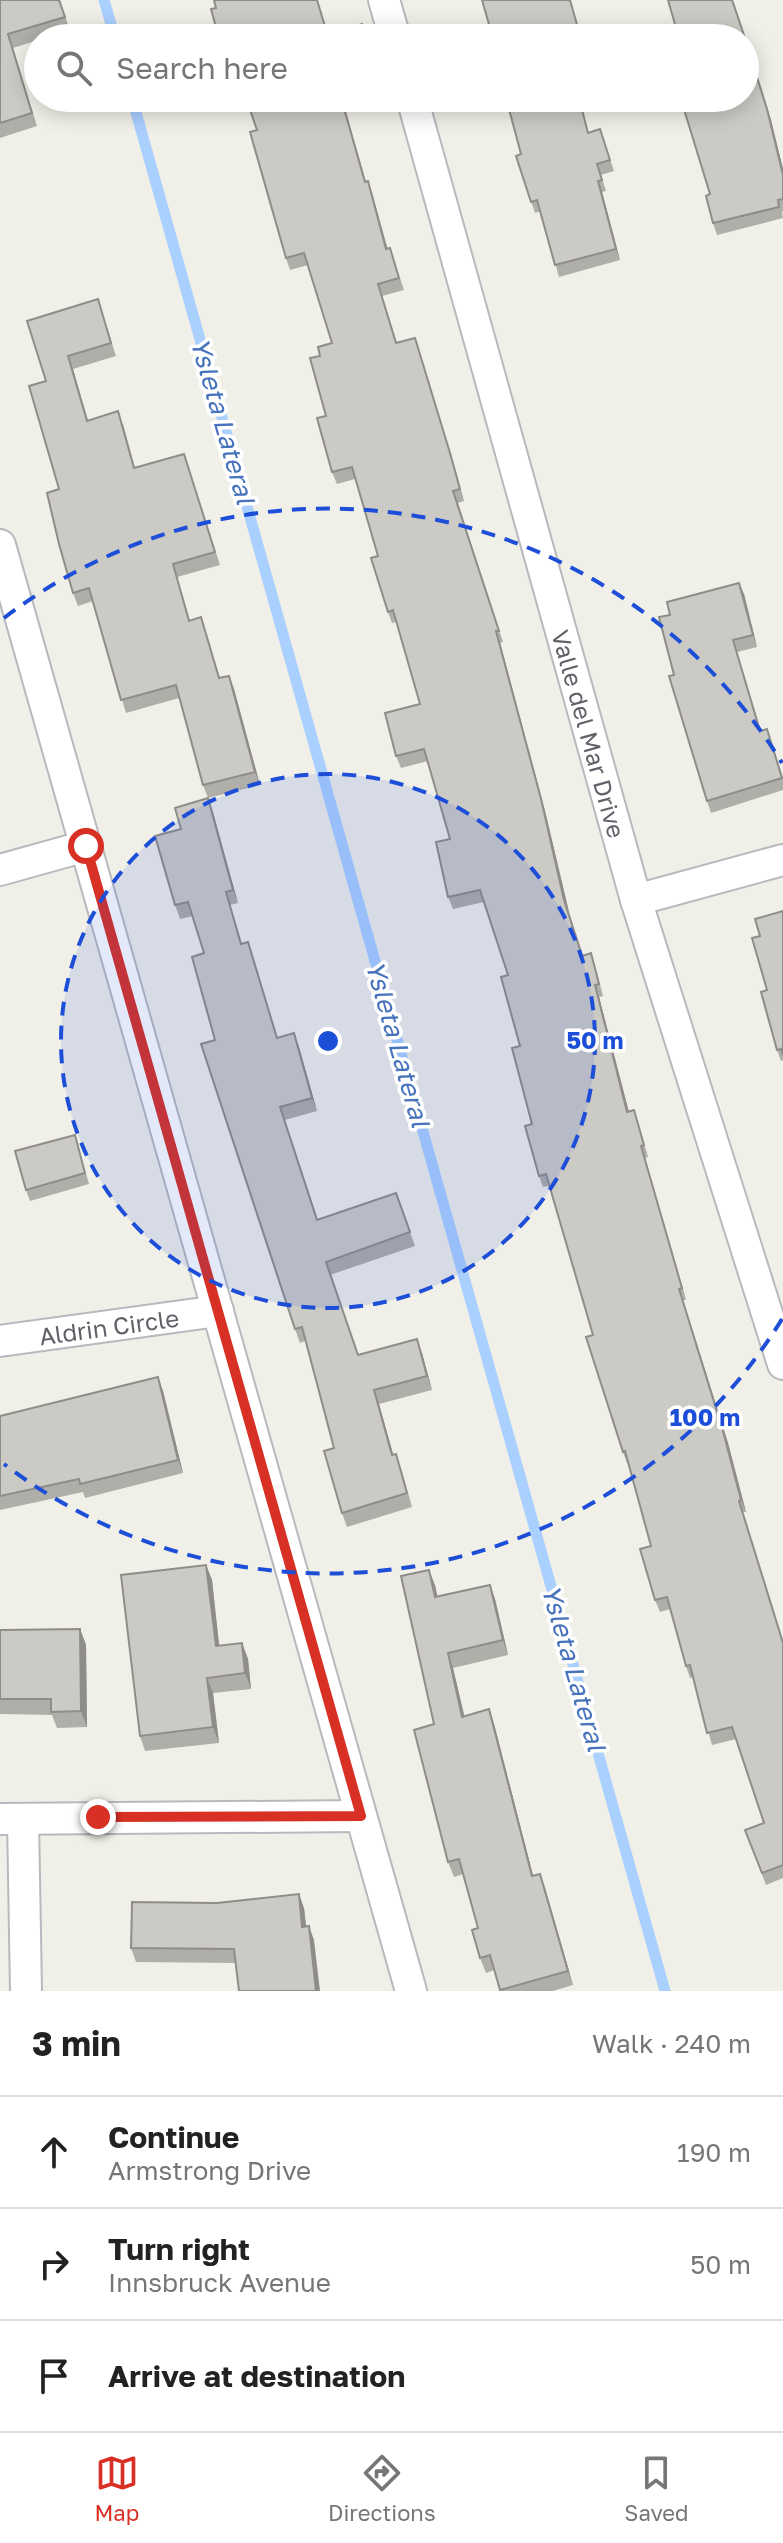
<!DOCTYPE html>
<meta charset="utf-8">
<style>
body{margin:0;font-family:"Golos Text",sans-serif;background:#f2f2f2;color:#222}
.stop{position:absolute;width:24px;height:24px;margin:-18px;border:6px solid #d93025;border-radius:50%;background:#fff}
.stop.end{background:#d93025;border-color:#fff;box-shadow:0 2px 8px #0008}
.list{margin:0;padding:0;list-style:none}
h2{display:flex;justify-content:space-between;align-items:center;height:104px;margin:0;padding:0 32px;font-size:34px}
h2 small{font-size:26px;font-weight:400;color:#767676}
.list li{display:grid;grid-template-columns:52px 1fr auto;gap:24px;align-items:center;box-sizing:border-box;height:112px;padding:0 32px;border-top:2px solid #e0e0e0}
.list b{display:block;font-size:30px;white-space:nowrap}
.list p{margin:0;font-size:26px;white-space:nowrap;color:#767676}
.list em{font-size:26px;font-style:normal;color:#767676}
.icon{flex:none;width:44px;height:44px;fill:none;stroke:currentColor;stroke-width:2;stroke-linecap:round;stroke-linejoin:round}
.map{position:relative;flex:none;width:783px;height:1991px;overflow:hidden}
.search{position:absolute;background:#fff;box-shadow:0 4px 20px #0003;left:24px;right:24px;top:24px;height:88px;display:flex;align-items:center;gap:20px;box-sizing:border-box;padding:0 28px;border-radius:44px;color:#767676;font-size:30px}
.sheet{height:440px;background:#fff}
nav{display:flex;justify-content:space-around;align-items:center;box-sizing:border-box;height:112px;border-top:2px solid #e0e0e0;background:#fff;font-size:22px;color:#767676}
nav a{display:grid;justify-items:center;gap:4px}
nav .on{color:#d93025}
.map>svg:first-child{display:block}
</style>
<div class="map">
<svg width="783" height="1991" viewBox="0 0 783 1991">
<rect width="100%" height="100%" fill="#f1f0e8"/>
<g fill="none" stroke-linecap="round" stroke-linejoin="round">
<g stroke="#aad0ff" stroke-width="11">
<path d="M104,0L115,38"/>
<path d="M132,98L665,1991"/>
</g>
<defs>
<g id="street">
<path d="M384,0L395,38"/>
<path id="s1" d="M412,98L636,900L783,1364"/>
<path d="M0,545L411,1991"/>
<path d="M0,870L86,846"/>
<path d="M636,900L783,860"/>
<path id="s2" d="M0,1341L218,1311"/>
<path d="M0,1819L361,1816"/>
<path d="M23,1819L26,1991"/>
</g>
</defs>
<use href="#street" stroke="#b8b9be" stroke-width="34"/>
<use href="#street" stroke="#fff" stroke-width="30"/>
</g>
<g fill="#afaea9">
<path d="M0,0H60L70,31L45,38H38V40L13,48L37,126L0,138Z"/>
<path d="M482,0H570L582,38H493Z"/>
<path d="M733,0L771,120L783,169V211L782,212L783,218L717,235L713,223L710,194L698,102Z"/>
<path d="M342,98L366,182L368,181L372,193L387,248H390L404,290L382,296L397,343L415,338L454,464L464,501L458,503L503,642L500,643L545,811L569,912L583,955L591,953L595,965L603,996L599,997L629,1112L634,1110L638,1122L648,1157L645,1158L686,1300H683L728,1443L746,1512H743L783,1641V1878L766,1885L745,1830L764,1823L736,1739L712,1745L693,1677L690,1678L686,1666L670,1609L660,1612L655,1600L651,1546L629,1463H627L623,1452L593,1335L549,1186L543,1187L539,1176L508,975L484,902L453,909L448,897L450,839L428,761L401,768L396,756L420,704L397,622L392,623L388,612L378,556L355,479L337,484L332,472L320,356L332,343L308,265L290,270L286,258L257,130Z"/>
<path d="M600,129L614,171L601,175L606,191L602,192L620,260L559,277L541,211L535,213L516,156Z"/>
<path d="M98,299L116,356L73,369L88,420L123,424L135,468L184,454L220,565L177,577L190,621L201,617L220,678L229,676L234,689L260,785L208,798L203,785L179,698L126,713L93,601L78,606L73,593L46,381Z"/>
<path d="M744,594L757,647L737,652L761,731L771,740L783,778V790L711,813L707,801L674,675L670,615Z"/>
<path d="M208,798L238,903L230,905L242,944L248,942L277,1038L299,1047L317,1111L285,1120L318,1220L396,1193L415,1246L330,1275L358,1355L422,1353L432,1390L379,1404L393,1455L401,1468L412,1507L347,1527L342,1513L334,1448L305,1341L300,1343L295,1329L215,1040L204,953L193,916L180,919L175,905L181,829Z"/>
<path d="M783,911V1060L781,1061L777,1050L760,936Z"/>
<path d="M75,1135L89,1184L30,1201L26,1190Z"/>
<path d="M163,1391L183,1473L85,1498L83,1492L0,1510V1416Z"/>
<path d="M206,1565L212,1580L219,1646L242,1643L248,1659L251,1689L213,1693L219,1743L145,1751L140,1736Z"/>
<path d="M435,1585L437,1597L490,1585L495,1599L508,1655L453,1668L464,1716L489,1709L494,1724L533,1876L540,1874L545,1888L573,1985L553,1991H500L494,1970L486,1973L480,1958L478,1928L463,1874L454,1877L448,1862L434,1724Z"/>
<path d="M80,1629L86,1645L87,1727L57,1728L52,1715L0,1714V1630Z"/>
<path d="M304,1908L306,1927L314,1940L236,1963L136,1962L131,1948Z"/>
</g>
<g fill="#8f8d8a">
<path d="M733,0L771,120L783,169V175Z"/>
<path d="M341,98H342L369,194L365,182Z"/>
<path d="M368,181L372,193L391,261L386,249Z"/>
<path d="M598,181L602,192L620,260L616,249Z"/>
<path d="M415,338L419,350L464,501L460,489Z"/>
<path d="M68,356L73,369L91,434L87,421Z"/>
<path d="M739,583L744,594L757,647L753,635Z"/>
<path d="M496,631L500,643L545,811L569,912L564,900Z"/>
<path d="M229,676L234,689L260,785L255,772Z"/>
<path d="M208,798L213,812L238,903L233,890Z"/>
<path d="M595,985L599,997L632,1124L627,1112Z"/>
<path d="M294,1033L299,1047L317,1111L312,1098Z"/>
<path d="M641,1146L645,1158L686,1300L682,1288Z"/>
<path d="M683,1300L728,1443L746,1512L741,1500Z"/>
<path d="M417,1339L422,1353L432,1390L427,1376Z"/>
<path d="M158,1377L163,1391L183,1473L178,1460Z"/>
<path d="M374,1390L379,1404L397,1468L392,1455Z"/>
<path d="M206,1565L212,1580L221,1662L216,1646Z"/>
<path d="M429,1570L435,1585L441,1612L435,1597Z"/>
<path d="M490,1585L495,1599L508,1655L503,1640Z"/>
<path d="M80,1629L86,1645L87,1727L81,1711Z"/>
<path d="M242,1643L248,1659L251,1689L245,1673Z"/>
<path d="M448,1653L453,1668L468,1731L462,1717Z"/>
<path d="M207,1678L213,1693L219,1743L213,1727Z"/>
<path d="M489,1709L494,1724L537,1891L532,1876Z"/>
<path d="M540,1874L545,1888L573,1985L568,1971Z"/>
<path d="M299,1894L304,1908L308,1942L302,1927Z"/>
<path d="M309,1926L314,1940L320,1991H316Z"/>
</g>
<g fill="#cccac5" stroke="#8f8d8a" stroke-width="2">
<path d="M0,0H59L65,17L8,34L32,113L0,123Z"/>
<path d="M214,0H317L328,36L362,24L367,38H219L211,9L216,8Z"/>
<path d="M482,0H570L578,28L562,33L563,38H493Z"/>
<path d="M668,0H732L745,38H679Z"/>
<path d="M745,39L767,109L783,175V199L778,200L779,207L713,223L706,196L710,194L683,106L698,102L697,98H745Z"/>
<path d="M246,98H341L365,182L368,181L386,249L390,248L399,278L378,284L396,343L415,338L450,453L460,489L453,491L499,631H496L541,799L564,900L582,956L591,953L599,984L595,985L627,1112L634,1110L644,1145L641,1146L682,1288L679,1289L723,1431L741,1500L739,1501L783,1643V1866V1865L762,1873L745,1830L764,1823L732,1727L707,1733L690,1665L686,1666L667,1597L655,1600L640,1549L651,1546L625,1451L623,1452L586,1337L593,1335L546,1174L539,1176L525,1126L532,1124L512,1048L520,1046L501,977L508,975L480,890L448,897L436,842L450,839L424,749L396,756L385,713L420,704L393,610L388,612L371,558L378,556L352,467L332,472L317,418L326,416L310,358L320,356L318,347L332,343L304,253L286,258L250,132L257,130Z"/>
<path d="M506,98H579L588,133L600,129L610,160L597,164L602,180L598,181L616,249L555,265L537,200L531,202L516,156L521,154Z"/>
<path d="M98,299L111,343L68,356L87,421L118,411L134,468L184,454L215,552L173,564L189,621L201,617L219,678L229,676L255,772L203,785L176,685L121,700L89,588L73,593L59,544L47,493L59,489L29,386L46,381L27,321Z"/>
<path d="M739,583L753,635L733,640L760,731L767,729L782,778L707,801L669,676L674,675L659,617L670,615L667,602Z"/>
<path d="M208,798L233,890L226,892L241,944L248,942L277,1038L294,1033L312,1098L280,1107L317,1220L396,1193L410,1232L326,1262L358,1355L417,1339L427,1376L374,1390L392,1455L396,1454L407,1493L342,1513L324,1451L334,1448L302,1327L295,1329L201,1044L215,1040L192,957L204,953L188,902L175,905L155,836L181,829L175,808Z"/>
<path d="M783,911V1055L781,1049L777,1050L761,992L767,990L752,938L760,936L755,919Z"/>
<path d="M75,1135L85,1173L26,1190L15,1151Z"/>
<path d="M158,1377L178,1460L80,1484L79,1479L0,1496V1416Z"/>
<path d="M206,1565L216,1646L242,1643L245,1673L207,1678L213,1727L140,1736L121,1575Z"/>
<path d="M429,1570L435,1597L490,1585L503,1640L448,1653L462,1717L489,1709L532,1876L540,1874L568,1971L500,1990L490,1955L480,1958L472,1930L478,1928L459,1859L448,1862L414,1730L434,1724L401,1576Z"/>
<path d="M80,1629L81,1711L51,1712V1699H0V1630Z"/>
<path d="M299,1894L302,1927L309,1926L316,1991H239L234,1949L131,1948L132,1902L217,1903Z"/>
</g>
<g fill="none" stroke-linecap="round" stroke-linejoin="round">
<path stroke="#d93025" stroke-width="10" d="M86,846L361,1816L98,1817"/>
</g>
<circle cx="328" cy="1041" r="267" fill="#1d4ed8" fill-opacity=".12"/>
<g fill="none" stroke="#1d4ed8" stroke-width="4" stroke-dasharray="14 10">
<circle cx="328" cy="1041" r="267"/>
<path d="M782 1319A533 533 0 0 1 4 1464M4 618A533 533 0 0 1 782 763"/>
</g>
<g text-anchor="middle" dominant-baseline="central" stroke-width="7" stroke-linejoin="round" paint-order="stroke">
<g font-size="24" fill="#5f6268" stroke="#fff">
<text stroke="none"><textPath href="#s1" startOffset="660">Valle del Mar Drive</textPath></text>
<text stroke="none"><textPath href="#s2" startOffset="110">Aldrin Circle</textPath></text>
</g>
<g font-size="26" font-style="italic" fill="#4673bc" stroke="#fff">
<text transform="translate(223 421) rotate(74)">Ysleta Lateral</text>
<text transform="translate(398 1044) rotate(74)">Ysleta Lateral</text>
<text transform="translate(574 1668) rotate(74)">Ysleta Lateral</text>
</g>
</g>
<circle cx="328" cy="1041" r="12" fill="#1d4ed8" stroke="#fff" stroke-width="4"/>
<g font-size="24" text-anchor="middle" font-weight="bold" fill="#1d4ed8" stroke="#fff" stroke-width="7" stroke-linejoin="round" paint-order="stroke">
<text x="595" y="1049">50 m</text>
<text x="705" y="1426">100 m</text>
</g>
</svg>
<div class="stop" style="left:86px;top:846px"></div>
<div class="stop end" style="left:98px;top:1817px"></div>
<div class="search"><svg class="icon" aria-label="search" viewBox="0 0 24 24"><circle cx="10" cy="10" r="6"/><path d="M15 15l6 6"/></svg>Search here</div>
</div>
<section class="sheet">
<h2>3 min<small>Walk · 240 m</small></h2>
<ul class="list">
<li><svg class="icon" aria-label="ahead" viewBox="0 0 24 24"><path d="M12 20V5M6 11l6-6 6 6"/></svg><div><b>Continue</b><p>Armstrong Drive</p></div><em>190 m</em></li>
<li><svg class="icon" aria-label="right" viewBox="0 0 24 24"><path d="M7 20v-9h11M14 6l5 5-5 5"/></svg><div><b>Turn right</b><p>Innsbruck Avenue</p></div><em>50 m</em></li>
<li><svg class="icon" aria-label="arrive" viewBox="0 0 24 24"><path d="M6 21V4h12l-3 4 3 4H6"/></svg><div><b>Arrive at destination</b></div></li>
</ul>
</section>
<nav>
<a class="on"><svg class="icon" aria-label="map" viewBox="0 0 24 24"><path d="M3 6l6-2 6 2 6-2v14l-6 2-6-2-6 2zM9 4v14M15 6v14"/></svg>Map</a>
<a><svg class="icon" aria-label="directions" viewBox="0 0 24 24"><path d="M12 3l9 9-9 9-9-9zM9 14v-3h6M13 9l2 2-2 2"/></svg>Directions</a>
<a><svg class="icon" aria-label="saved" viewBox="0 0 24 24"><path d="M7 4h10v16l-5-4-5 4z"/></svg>Saved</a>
</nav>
